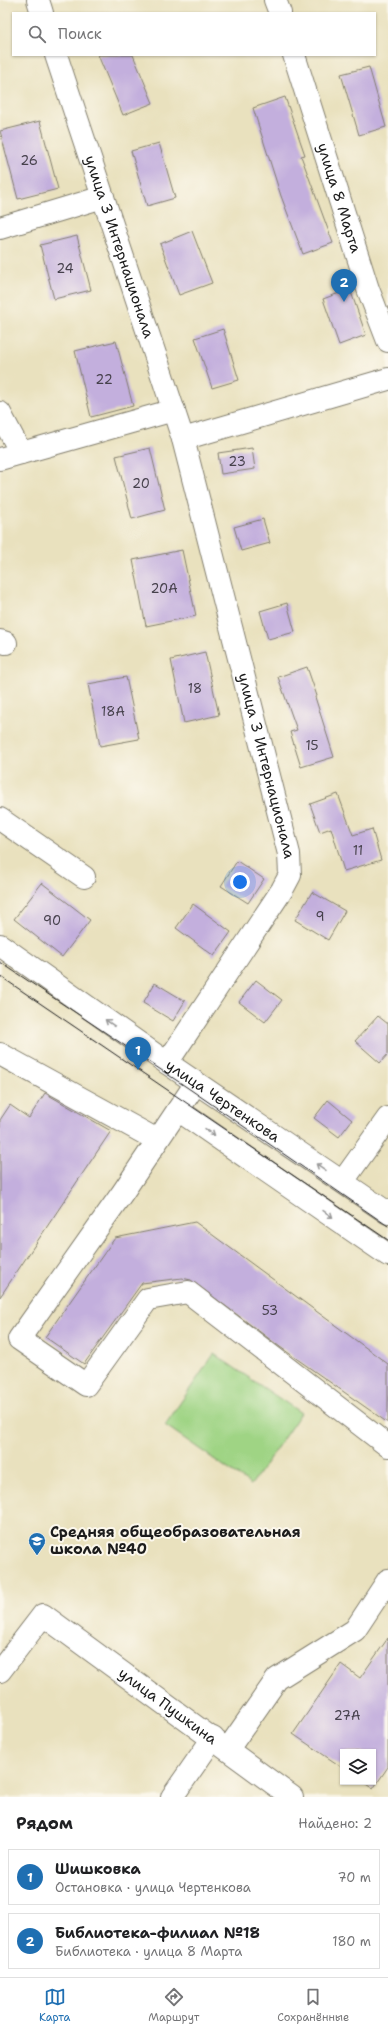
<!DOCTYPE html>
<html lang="ru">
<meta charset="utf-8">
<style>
body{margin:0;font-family:"Shantell Sans",sans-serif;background:#f2f2f2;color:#202124}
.controls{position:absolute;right:12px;bottom:12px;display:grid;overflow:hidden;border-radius:0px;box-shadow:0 1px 3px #0004}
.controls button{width:36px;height:36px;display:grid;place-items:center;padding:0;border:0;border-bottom:1px solid #e0e0e0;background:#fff;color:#202124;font:20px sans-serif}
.you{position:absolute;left:240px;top:882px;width:14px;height:14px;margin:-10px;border:3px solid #fff;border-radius:50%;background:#1a73e8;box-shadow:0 0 0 6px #1a73e833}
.badge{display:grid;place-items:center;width:26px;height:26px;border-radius:50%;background:#1f6fb2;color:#fff;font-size:13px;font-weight:700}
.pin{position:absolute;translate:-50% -33px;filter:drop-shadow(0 1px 2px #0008)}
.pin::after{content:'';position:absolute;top:21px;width:14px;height:12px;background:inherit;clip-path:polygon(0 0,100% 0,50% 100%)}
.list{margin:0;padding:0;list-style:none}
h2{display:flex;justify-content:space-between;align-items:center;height:52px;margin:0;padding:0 16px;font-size:17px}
h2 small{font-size:13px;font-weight:400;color:#757577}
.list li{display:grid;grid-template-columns:26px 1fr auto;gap:12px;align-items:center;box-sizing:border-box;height:56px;margin:0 8px 8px;padding:0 8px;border:1px solid #e0e0e0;border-radius:0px}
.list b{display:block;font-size:15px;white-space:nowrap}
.list p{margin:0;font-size:13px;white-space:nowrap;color:#757577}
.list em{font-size:13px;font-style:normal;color:#757577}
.icon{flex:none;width:22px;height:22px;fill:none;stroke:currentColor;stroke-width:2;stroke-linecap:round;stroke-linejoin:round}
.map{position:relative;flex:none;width:388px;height:1797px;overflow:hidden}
.search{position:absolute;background:#fff;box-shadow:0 1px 3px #0004;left:12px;right:12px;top:12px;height:44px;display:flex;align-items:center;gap:10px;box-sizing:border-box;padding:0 14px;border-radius:0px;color:#757577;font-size:15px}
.sheet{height:180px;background:#fff}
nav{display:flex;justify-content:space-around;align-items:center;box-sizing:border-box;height:56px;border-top:1px solid #e0e0e0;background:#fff;font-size:11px;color:#757577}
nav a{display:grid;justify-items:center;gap:2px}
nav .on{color:#1f6fb2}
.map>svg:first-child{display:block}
</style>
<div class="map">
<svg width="388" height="1797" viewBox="0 0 388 1797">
<rect width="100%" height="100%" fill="#fbf7ec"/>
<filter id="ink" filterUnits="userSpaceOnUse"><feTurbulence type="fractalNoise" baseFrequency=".025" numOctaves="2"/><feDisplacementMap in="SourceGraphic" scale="8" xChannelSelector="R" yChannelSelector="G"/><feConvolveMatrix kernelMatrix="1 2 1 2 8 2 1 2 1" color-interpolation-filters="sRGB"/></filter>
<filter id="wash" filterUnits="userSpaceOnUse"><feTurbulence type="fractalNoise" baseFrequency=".012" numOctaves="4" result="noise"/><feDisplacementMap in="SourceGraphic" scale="16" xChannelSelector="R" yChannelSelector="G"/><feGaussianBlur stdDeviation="0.9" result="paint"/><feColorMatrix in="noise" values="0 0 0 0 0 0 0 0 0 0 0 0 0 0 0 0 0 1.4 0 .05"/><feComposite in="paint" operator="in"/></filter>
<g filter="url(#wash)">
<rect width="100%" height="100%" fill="#e9e1be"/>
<path fill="#9fd484" stroke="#5e7850" d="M214,1354L301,1413L251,1485L165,1425Z"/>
<g id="blocks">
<g fill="#c3afdd">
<path d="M98,55H133L153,103L123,115Z"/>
<path d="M369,67L386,127L359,135L341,74Z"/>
<path d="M285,97L305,155L301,156L333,243L303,254L281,196L253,108Z"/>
<path d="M40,121L58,189L18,199L0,131Z"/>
<path d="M159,143L175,198L147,206L131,151Z"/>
<path d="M192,231L212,283L179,295L160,244Z"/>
<path d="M77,236L91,290L54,299L40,245Z"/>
<path d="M350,289L366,335L339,345L323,299Z"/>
<path d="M223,329L239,380L212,388L195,338Z"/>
<path d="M116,341L133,406L91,417L75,351Z"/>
<path d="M150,448L165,510L132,519L116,456Z"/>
<path d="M252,448L255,469L221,474L218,453Z"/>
<path d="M263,519L270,543L241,551L234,527Z"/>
<path d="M182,550L196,616L146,626L133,560Z"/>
<path d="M287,603L295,632L268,639L260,611Z"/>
<path d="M205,652L219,715L184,723L171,660Z"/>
<path d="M307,667L317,696L315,697L334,757L301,767L290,732L297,730L278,677Z"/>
<path d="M126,677L139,739L100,746L88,684Z"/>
<path d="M338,794L353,835L372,829L381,860L344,871L331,828L320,832L310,804Z"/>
<path d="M237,861L264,879L248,903L221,886Z"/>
<path d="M42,883L90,920L62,957L14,919Z"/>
<path d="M312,892L345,911L328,940L295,920Z"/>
<path d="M193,904L231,932L214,956L176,928Z"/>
<path d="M256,980L282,1000L265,1022L239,1002Z"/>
<path d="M155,983L185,1001L173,1021L143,1003Z"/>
<path d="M378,1016L388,1024V1054L380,1063L355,1041Z"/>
<path d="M45,1093L111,1131L0,1297V1120L10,1105L29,1118Z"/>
<path d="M328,1100L352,1120L339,1137L314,1118Z"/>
<path d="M195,1222L388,1364V1423L280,1347L191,1280L182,1278L142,1283L84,1364L45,1337L115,1238Z"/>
<path d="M388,1638V1767L373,1789L363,1782H373V1752H343V1768L293,1734L341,1664L360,1678Z"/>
</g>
</g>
</g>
<g filter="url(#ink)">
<use href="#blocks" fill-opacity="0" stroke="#827e6d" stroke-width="1"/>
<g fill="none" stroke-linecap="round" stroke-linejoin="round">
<defs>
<g id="minor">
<path d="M38,0L42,13"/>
<path d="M275,0L280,13"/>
<path id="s1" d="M56,55L183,439L289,854L290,875L282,890L167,1063"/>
<path id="s2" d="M294,55L368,289L388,341"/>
<path d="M0,228L103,197"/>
<path d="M0,413L21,453"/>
<path d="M183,439L388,379"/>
<path d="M0,459L174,410"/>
<path d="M0,641L6,643"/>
<path d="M0,819L84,877"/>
<path id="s3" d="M0,945L167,1063L388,1213"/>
<path d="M0,1054L157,1140"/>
<path d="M196,1083L123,1192L19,1339L86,1385L148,1299L188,1292L388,1446"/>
<path d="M178,1110L388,1255"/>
<path d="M343,1181L388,1118"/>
<path id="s4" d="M0,1671L43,1615L292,1797"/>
<path d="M228,1749L277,1679L355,1630L388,1580"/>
<path d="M172,1797L213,1738"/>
</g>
</defs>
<use href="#minor" stroke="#827e6d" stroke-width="24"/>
<use href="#minor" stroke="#fff" stroke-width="22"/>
<g stroke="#1c1c1c" stroke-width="1">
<path d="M0,962L191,1090L388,1226"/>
<path d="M0,976L388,1240"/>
</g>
</g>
<defs><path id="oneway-shaft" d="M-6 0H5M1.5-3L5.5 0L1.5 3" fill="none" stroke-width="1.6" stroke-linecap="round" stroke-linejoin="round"/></defs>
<g stroke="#999">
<use href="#oneway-shaft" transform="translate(110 1023) rotate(-145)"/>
<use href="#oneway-shaft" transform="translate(210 1132) rotate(35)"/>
<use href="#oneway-shaft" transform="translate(321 1167) rotate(-146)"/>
<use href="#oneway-shaft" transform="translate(328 1214) rotate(35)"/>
</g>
</g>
<defs>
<symbol id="school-pin" viewBox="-11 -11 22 30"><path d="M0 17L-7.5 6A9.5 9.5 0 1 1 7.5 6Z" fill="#1f6fb2" stroke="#fbf7ec"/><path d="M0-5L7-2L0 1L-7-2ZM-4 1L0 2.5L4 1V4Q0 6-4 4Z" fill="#fff"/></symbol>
</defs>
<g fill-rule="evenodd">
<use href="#school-pin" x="27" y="1531" width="20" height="27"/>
</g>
<g text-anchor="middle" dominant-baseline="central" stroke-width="4" stroke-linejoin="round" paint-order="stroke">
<g font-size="13" fill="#46414c">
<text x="29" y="160">26</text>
<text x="65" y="268">24</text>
<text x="104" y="379">22</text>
<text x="237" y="461">23</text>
<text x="141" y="483">20</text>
<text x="164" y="588">20А</text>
<text x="195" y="688">18</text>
<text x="113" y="711">18А</text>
<text x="312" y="745">15</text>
<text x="358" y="850">11</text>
<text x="320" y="916">9</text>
<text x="52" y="920">90</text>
<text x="270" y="1310">53</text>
<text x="347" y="1715">27А</text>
</g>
<g font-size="15" fill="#1c1c1c" stroke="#fbf7ec">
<text stroke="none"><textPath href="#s2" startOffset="150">улица 8 Марта</textPath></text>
<text stroke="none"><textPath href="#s1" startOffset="202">улица 3 Интернационала</textPath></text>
<text stroke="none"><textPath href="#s1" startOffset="742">улица 3 Интернационала</textPath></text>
<text stroke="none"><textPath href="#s3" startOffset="272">улица Чертенкова</textPath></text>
<text stroke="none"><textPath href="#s4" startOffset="225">улица Пушкина</textPath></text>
</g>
<g font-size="15" font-weight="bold" fill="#1c1c1c" stroke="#fbf7ec" text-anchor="start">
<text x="50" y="1532">Средняя общеобразовательная<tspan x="50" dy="17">школа №40</tspan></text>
</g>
</g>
</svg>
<div class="controls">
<button><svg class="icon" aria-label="layers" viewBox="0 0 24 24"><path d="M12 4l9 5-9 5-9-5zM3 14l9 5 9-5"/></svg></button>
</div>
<div class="you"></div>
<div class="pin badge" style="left:138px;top:1070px">1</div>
<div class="pin badge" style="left:344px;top:302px">2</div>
<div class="search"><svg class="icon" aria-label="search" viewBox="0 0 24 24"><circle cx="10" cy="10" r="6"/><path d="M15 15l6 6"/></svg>Поиск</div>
</div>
<section class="sheet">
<h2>Рядом<small>Найдено: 2</small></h2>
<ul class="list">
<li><span class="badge">1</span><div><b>Шишковка</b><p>Остановка · улица Чертенкова</p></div><em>70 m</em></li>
<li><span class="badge">2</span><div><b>Библиотека-филиал №18</b><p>Библиотека · улица 8 Марта</p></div><em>180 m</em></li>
</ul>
</section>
<nav>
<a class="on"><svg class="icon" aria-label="map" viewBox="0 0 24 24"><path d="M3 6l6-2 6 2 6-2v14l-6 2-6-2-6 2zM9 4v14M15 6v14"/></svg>Карта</a>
<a><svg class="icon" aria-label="directions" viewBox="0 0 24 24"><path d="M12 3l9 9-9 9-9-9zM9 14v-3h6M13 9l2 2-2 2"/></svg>Маршрут</a>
<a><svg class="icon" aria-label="saved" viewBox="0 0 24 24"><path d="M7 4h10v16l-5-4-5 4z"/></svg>Сохранённые</a>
</nav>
